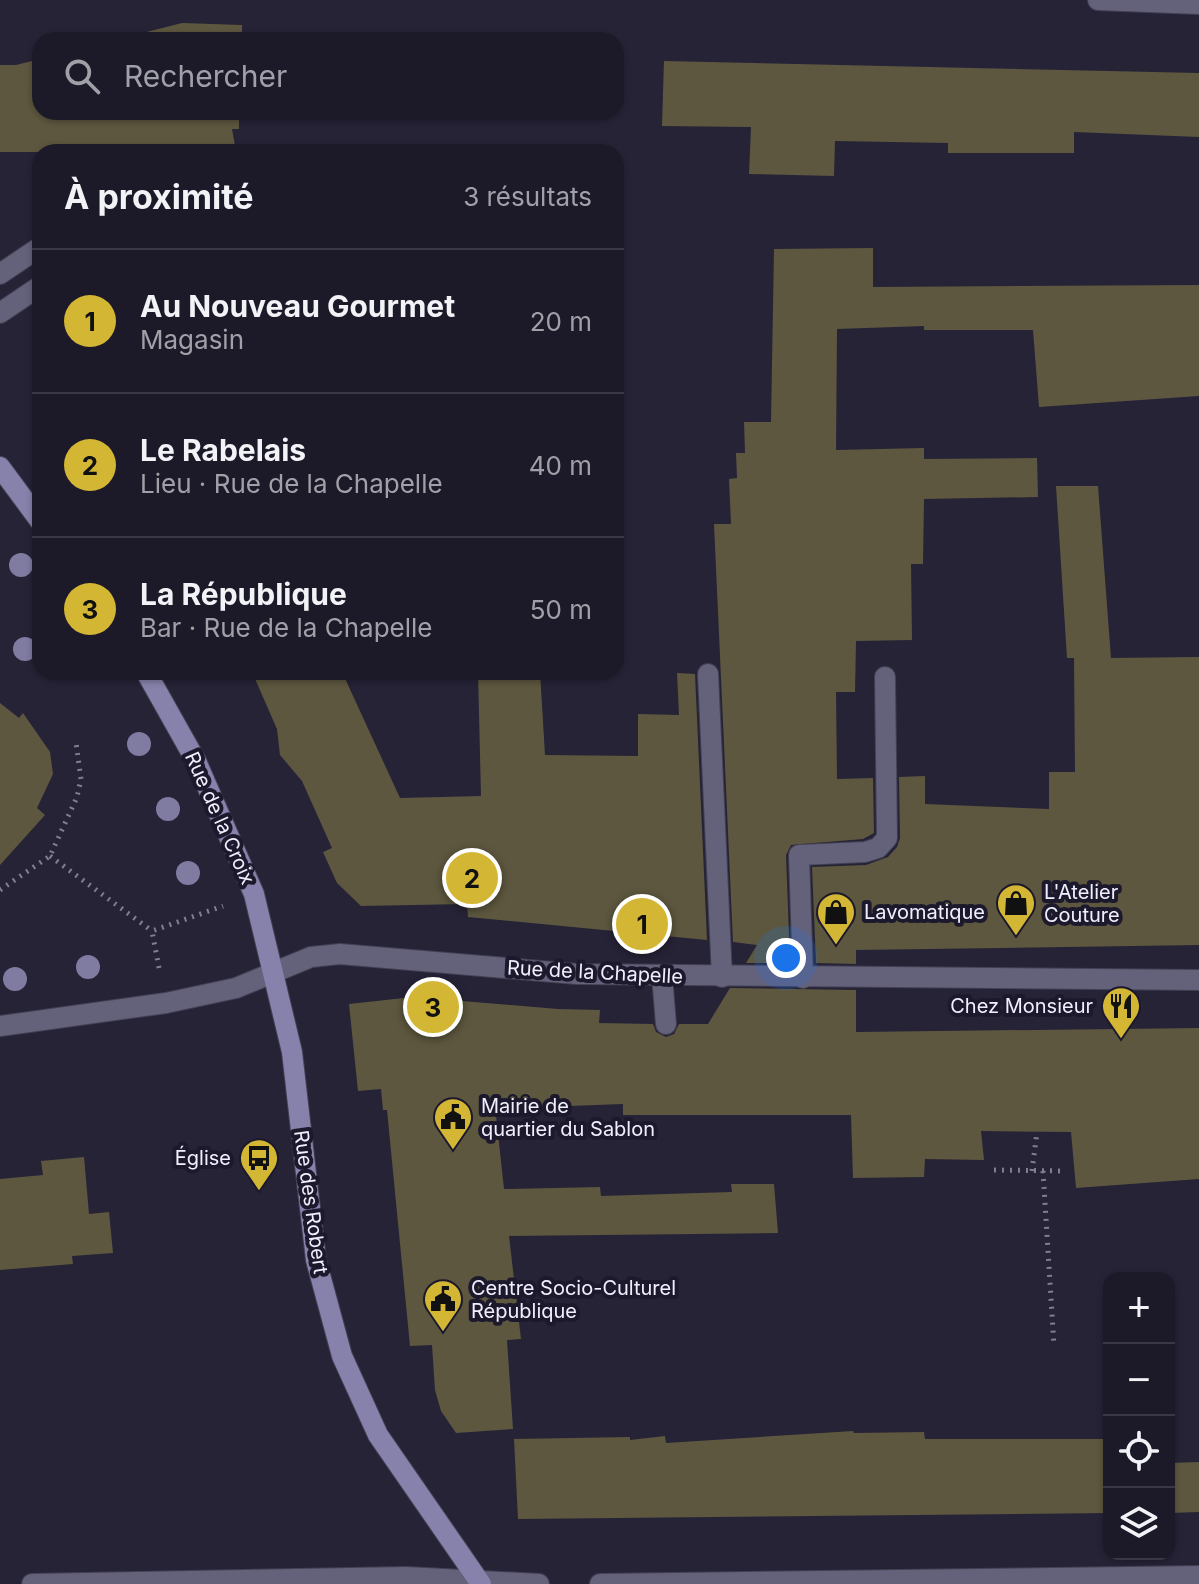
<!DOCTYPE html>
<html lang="fr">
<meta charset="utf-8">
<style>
body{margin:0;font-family:Inter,sans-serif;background:#252331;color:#f1f3f6}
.controls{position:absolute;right:24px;bottom:24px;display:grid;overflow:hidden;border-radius:16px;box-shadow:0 2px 6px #0004}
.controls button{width:72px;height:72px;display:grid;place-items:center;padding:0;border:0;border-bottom:2px solid #3a3846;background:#1c1a29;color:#f1f3f6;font:40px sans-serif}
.you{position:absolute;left:786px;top:958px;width:28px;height:28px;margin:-20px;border:6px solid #fff;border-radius:50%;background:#1a73e8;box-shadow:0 0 0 12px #1a73e833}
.badge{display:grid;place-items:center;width:52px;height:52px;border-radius:50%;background:#d4b635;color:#111;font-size:26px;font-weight:700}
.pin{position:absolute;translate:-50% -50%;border:4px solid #fff;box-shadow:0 2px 8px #0006}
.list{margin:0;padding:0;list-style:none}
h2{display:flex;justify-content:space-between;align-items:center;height:104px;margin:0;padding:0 32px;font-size:34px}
h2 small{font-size:26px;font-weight:400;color:#a0a1a8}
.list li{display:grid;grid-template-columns:52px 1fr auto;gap:24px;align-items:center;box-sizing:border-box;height:144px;padding:0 32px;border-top:2px solid #3a3846}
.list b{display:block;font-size:30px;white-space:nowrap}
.list p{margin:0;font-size:26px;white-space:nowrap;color:#a0a1a8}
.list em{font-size:26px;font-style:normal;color:#a0a1a8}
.icon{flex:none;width:44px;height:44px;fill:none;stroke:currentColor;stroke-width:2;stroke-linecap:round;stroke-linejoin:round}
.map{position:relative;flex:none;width:1199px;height:1584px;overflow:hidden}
.search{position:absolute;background:#1c1a29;box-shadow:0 2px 6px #0004;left:32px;top:32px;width:592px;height:88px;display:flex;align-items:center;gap:20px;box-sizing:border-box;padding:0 28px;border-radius:24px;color:#a0a1a8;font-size:30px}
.panel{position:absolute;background:#1c1a29;box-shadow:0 2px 6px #0004;left:32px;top:144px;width:592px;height:536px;border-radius:24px}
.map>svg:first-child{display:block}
</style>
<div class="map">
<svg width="1199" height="1584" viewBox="0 0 1199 1584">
<rect width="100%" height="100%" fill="#262337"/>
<g fill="#5d573f">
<path d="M182,23L242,25V40H115Z"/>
<path d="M40,59V112H239V129H232L236,152H0V65H16Z"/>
<path d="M664,61L1199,73V137L1074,132V153H948V143L835,141L834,176L749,174L751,127L662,126Z"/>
<path d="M873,248V287L1199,285V396L1039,407L1033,330H924V326L837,329L836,450L924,448V459L1037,458L1038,497L924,499L923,564H911L912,640L856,641L855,692H836L837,779L873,778L874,833L863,839L791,845L786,855L790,963H746L757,945L733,942L714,524H731L729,479L737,478L736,453H745L744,422H771L774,249Z"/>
<path d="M1056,486H1098L1111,658L1199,657V945L856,950V964L816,963L812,867L866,865L888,857L897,847L900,838L899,777L925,776V804L1049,809V772H1075L1074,658H1067Z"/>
<path d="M252,672H342L400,798L481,796L478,672H540L545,755L638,756V714L679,715L677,673L695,674L707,940L468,917L467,904L361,906L337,883L323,852L332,848L302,781L280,755L277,729Z"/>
<path d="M0,703L19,718L23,713L50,752L53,774L37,808L45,815L0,865Z"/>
<path d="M730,988L856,990V1032L1199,1028V1179L1076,1188L1071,1132L981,1131L984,1160L925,1159L924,1177L853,1178L851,1115H623V1104L569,1106L496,1115L504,1189L600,1187L601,1196L732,1192L731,1184H774L778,1233L509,1236L521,1339L507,1340L513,1429L456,1433L441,1411L435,1390L432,1345L410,1346L387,1110H383L381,1089L358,1091L349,1004L413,997L558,1009L600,1010L599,1023L653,1024L656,1032L666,1037L674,1034L679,1024H708Z"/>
<path d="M84,1157L89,1214L109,1212L113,1253L72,1256L73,1264L0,1270V1179L43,1175L41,1161Z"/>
<path d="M853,1431L854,1433L924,1432L925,1439H1109V1513L518,1519L514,1439L630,1437V1440L665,1436L666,1443Z"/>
<path d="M1199,1462V1512L1169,1513V1463Z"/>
</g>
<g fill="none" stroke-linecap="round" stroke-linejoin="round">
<defs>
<g id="lane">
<path d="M0,274L40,247"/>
<path d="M0,313L40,286"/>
<path d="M708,674L722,977"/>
<path d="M662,976L666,1024"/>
<path d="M803,978L799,855L865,852L878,848L887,838L885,677"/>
</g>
<g id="street">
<path d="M1098,0L1199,4"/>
<path d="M0,1026L166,1003L236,988L311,957L340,954L577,974L1199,980"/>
<path d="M32,1584L406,1577L539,1584"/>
<path d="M600,1584L1199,1576"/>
</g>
<g id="secondary">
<path d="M0,467L40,521"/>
<path d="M146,672L196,761L254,894L292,1052L316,1260L342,1356L378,1435L481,1584"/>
</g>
</defs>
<use href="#lane" stroke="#424053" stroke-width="22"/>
<use href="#street" stroke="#424053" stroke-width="22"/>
<use href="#secondary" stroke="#424053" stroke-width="22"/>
<g stroke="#807e8f" stroke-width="5" stroke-dasharray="2 6" stroke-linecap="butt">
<path d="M50,856L152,931"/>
<path d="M0,890L50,856L77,797L81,779L76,743"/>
<path d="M159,968L152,931L223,906"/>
<path d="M994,1170L1064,1171"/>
<path d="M1032,1171L1037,1132"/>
<path d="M1043,1171L1054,1346"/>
</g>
<use href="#lane" stroke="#64617b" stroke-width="20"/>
<use href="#street" stroke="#64617b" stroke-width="20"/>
<use href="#secondary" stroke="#8782ab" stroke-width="20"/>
</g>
<g fill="#807ba1">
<circle cx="21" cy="565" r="12"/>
<circle cx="25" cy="649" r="12"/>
<circle cx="139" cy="744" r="12"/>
<circle cx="168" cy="809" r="12"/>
<circle cx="188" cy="873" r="12"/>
<circle cx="88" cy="967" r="12"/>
<circle cx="15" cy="979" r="12"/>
</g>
<defs>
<symbol id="shop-pin" viewBox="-11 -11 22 30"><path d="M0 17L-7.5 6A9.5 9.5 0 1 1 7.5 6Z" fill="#d4b635" stroke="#1c192d"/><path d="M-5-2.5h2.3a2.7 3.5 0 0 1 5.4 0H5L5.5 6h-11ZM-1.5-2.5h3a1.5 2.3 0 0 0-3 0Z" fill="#111"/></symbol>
<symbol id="restaurant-pin" viewBox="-11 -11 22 30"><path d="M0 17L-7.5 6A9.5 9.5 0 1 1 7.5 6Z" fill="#d4b635" stroke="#1c192d"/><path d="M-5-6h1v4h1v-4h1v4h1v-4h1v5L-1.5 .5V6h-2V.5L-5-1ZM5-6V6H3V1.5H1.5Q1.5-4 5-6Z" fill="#111"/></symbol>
<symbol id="civic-pin" viewBox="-11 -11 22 30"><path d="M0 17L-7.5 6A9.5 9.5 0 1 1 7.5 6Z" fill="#d4b635" stroke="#1c192d"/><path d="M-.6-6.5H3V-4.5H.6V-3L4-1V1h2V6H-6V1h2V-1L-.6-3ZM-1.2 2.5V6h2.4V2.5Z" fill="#111"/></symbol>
<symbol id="bus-pin" viewBox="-11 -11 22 30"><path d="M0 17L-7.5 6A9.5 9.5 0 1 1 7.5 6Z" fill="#d4b635" stroke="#1c192d"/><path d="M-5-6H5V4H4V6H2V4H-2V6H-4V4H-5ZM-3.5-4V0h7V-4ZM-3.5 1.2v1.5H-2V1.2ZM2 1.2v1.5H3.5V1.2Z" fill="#111"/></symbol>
</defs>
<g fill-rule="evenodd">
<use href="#shop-pin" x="994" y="881" width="44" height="60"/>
<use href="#shop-pin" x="814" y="890" width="44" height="60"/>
<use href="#restaurant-pin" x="1099" y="984" width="44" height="60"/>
<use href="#civic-pin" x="431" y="1095" width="44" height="60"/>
<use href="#bus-pin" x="237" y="1136" width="44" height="60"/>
<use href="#civic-pin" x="421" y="1277" width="44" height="60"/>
</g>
<g text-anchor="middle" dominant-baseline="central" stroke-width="8" stroke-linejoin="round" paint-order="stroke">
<g font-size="20" fill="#f0effd" stroke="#1c192d">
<text transform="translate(220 818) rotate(66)">Rue de la Croix</text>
<text transform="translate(595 972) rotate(3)">Rue de la Chapelle</text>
<text transform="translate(311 1202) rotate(82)">Rue des Robert</text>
</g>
<g font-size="20" fill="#f0effd" stroke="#1c192d" text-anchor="start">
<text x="1044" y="892">L'Atelier<tspan x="1044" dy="23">Couture</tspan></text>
<text x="864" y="912">Lavomatique</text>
<text x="1093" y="1006" text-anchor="end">Chez Monsieur</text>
<text x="481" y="1106">Mairie de<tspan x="481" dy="23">quartier du Sablon</tspan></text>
<text x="231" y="1158" text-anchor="end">Église</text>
<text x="471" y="1288">Centre Socio-Culturel<tspan x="471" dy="23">République</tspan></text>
</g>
</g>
</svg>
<div class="controls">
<button>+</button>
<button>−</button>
<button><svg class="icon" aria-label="locate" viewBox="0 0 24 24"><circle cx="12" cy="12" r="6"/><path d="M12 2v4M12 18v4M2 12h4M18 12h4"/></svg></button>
<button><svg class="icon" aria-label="layers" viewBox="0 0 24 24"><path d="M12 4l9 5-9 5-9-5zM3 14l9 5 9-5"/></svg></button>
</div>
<div class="you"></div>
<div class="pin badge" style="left:642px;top:924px">1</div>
<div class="pin badge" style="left:472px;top:878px">2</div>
<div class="pin badge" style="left:433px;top:1007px">3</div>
<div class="search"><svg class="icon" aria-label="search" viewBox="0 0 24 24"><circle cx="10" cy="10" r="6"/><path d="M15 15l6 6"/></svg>Rechercher</div>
<section class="panel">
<h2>À proximité<small>3 résultats</small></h2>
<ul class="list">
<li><span class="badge">1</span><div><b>Au Nouveau Gourmet</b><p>Magasin</p></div><em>20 m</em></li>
<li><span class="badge">2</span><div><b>Le Rabelais</b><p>Lieu · Rue de la Chapelle</p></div><em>40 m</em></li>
<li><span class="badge">3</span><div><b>La République</b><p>Bar · Rue de la Chapelle</p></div><em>50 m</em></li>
</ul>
</section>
</div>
